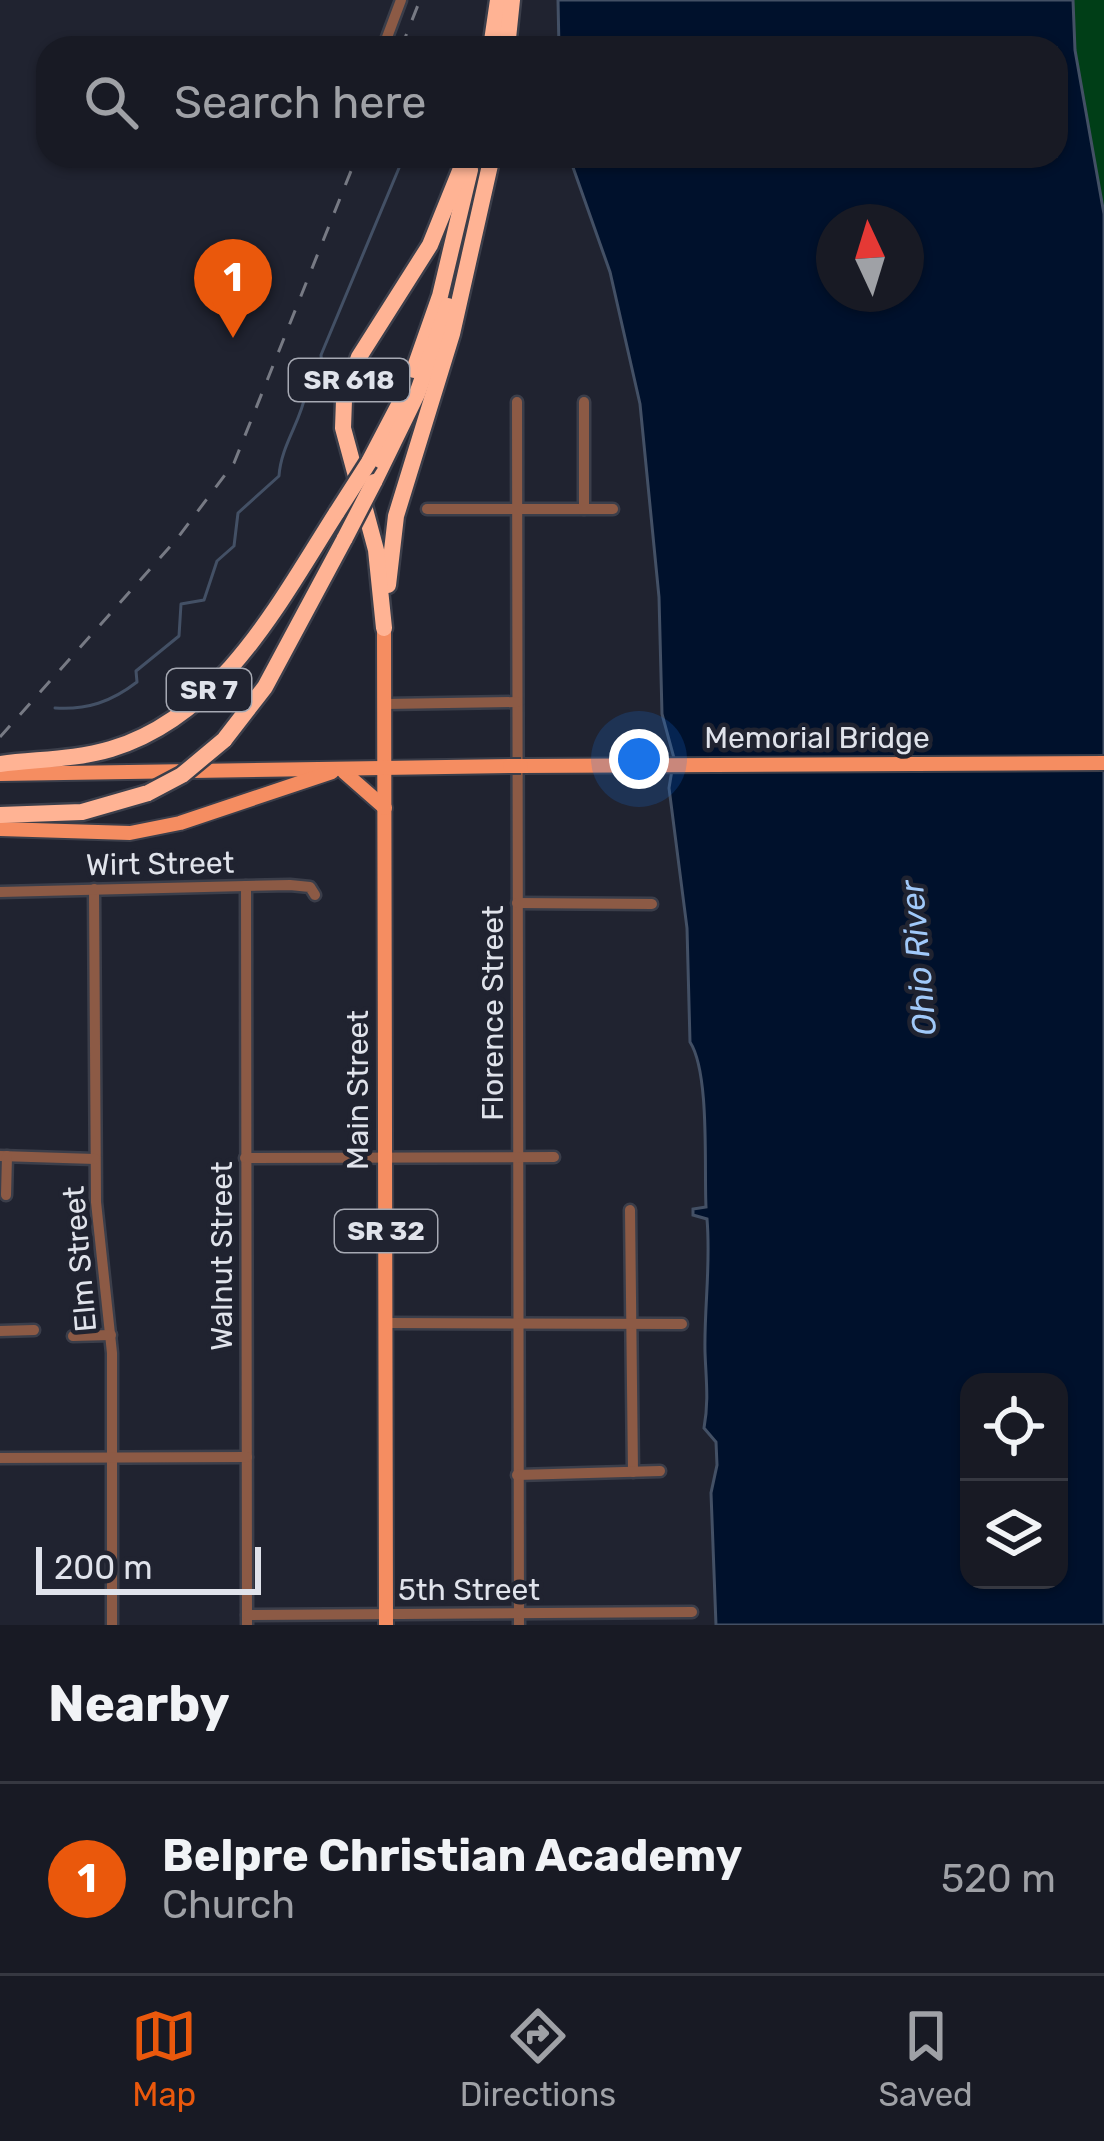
<!DOCTYPE html>
<style>
body{margin:0;font-family:Rubik,sans-serif;background:#252731;color:#f1f3f6}
.controls{position:absolute;right:36px;bottom:36px;display:grid;overflow:hidden;border-radius:24px;box-shadow:0 3px 9px #0004}
.controls button{width:108px;height:108px;display:grid;place-items:center;padding:0;border:0;border-bottom:3px solid #363841;background:#181a24;color:#f1f3f6;font:60px sans-serif}
.compass{position:absolute;left:816px;top:204px;width:108px;height:108px;border-radius:50%;background:#181a24;box-shadow:0 3px 9px #0004;rotate:356deg}
.scale{position:absolute;left:36px;bottom:30px;width:225px;box-sizing:border-box;padding-left:12px;border:6px solid #e0e3eb;border-top:0;font-size:33px;line-height:42px;white-space:nowrap;color:#e0e3eb;-webkit-text-stroke:9px #202330;paint-order:stroke}
.you{position:absolute;left:639px;top:759px;width:42px;height:42px;margin:-30px;border:9px solid #fff;border-radius:50%;background:#1a73e8;box-shadow:0 0 0 18px #1a73e833}
.badge{display:grid;place-items:center;width:78px;height:78px;border-radius:50%;background:#ea580c;color:#fff;font-size:39px;font-weight:700}
.pin{position:absolute;translate:-50% -99px;filter:drop-shadow(0 3px 6px #0008)}
.pin::after{content:'';position:absolute;top:63px;width:42px;height:36px;background:inherit;clip-path:polygon(0 0,100% 0,50% 100%)}
.list{margin:0;padding:0;list-style:none}
h2{display:flex;justify-content:space-between;align-items:center;height:156px;margin:0;padding:0 48px;font-size:51px}
h2 small{font-size:39px;font-weight:400;color:#9fa1a6}
.list li{display:grid;grid-template-columns:78px 1fr auto;gap:36px;align-items:center;box-sizing:border-box;height:192px;padding:0 48px;border-top:3px solid #363841}
.list b{display:block;font-size:45px;white-space:nowrap}
.list p{margin:0;font-size:39px;white-space:nowrap;color:#9fa1a6}
.list em{font-size:39px;font-style:normal;color:#9fa1a6}
.icon{flex:none;width:66px;height:66px;fill:none;stroke:currentColor;stroke-width:2;stroke-linecap:round;stroke-linejoin:round}
.map{position:relative;flex:none;width:1104px;height:1625px;overflow:hidden}
.search{position:absolute;background:#181a24;box-shadow:0 3px 9px #0004;left:36px;right:36px;top:36px;height:132px;display:flex;align-items:center;gap:30px;box-sizing:border-box;padding:0 42px;border-radius:36px;color:#9fa1a6;font-size:45px}
.sheet{height:348px;background:#181a24}
nav{display:flex;justify-content:space-around;align-items:center;box-sizing:border-box;height:168px;border-top:3px solid #363841;background:#181a24;font-size:33px;color:#9fa1a6}
nav a{display:grid;justify-items:center;gap:6px}
nav .on{color:#ea580c}
.map>svg:first-child{display:block}
</style>
<div class="map">
<svg width="1104" height="1625" viewBox="0 0 1104 1625">
<rect width="100%" height="100%" fill="#202330"/>
<path fill="#003e17" d="M1073,0H1104V214L1075,50Z"/>
<path fill="#00112c" stroke="#435065" stroke-width="3" fill-rule="evenodd" d="M558,0H1073L1075,50L1104,214V1625H716L711,1493L717,1465L716,1442L704,1428C709,1401 706,1380 705,1352C704,1308 711,1265 707,1219L693,1215V1209L706,1207C704,1168 710,1073 690,1042L687,928L669,788L674,758L662,714L659,597L640,404L610,272L569,156H1056V48H559ZM834,222H906V294H834ZM969,1382H1059V1580H969Z"/>
<g fill="none" stroke-linecap="round" stroke-linejoin="round">
<path stroke="#435065" stroke-width="3" d="M55,708C87,710 111,702 137,682L136,671L179,636L181,604L204,600L217,561L234,546L238,513L279,476C281,445 301,422 306,392L298,389L322,367L321,355L404,156"/>
<defs>
<g id="minor">
<path d="M383,48L401,0"/>
<path d="M517,402L519,1625"/>
<path d="M427,509H613"/>
<path d="M584,509V402"/>
<path d="M385,704L517,702"/>
<path d="M246,886L247,1625"/>
<path d="M94,889L96,1202L112,1353V1625"/>
<path d="M0,892L290,885L310,887L315,895"/>
<path d="M517,903L652,904"/>
<path d="M0,1156L95,1159"/>
<path d="M245,1158L554,1157"/>
<path d="M6,1195L7,1156"/>
<path d="M630,1210L633,1472"/>
<path d="M387,1323L682,1324"/>
<path d="M0,1331L34,1330"/>
<path d="M73,1336L111,1335"/>
<path d="M0,1458L247,1457"/>
<path d="M517,1475L660,1471"/>
<path d="M247,1615L692,1612"/>
</g>
<g id="major">
<path d="M384,628L386,1625"/>
<path d="M521,766L1104,763"/>
<path d="M344,772L385,808"/>
<path d="M0,774L510,766"/>
<path d="M0,829L130,833L180,823L332,772"/>
</g>
<g id="highway">
<path d="M491,48L498,0"/>
<path d="M507,48L512,0"/>
<path d="M414,370L440,296L470,170"/>
<path d="M369,462L402,399"/>
<path d="M374,482L417,394L448,306"/>
<path d="M388,585L396,516L452,334L492,156"/>
<path d="M384,628L376,550L343,428L344,400L359,357L430,245L466,156"/>
<path d="M224,740L265,687L345,538"/>
<path d="M0,764C37,759 74,760 111,749C221,716 279,603 337,512"/>
<path d="M0,815L82,812L148,793"/>
</g>
</defs>
<use href="#minor" stroke="#3b3e4a" stroke-width="15"/>
<use href="#major" stroke="#3b3e4a" stroke-width="18"/>
<use href="#highway" stroke="#3b3e4a" stroke-width="21"/>
<use href="#minor" stroke="#8c5a45" stroke-width="10"/>
<use href="#major" stroke="#f58d61" stroke-width="14"/>
<use href="#highway" stroke="#ffb394" stroke-width="16"/>
<g stroke="#777a84" stroke-width="3" stroke-dasharray="15 15" stroke-linecap="butt">
<path d="M401,48L420,0"/>
<path d="M0,737L176,540L234,463L357,156"/>
</g>
<defs>
<path id="major-bridge" d="M510,766H521"/>
<g id="highway-bridge">
<path d="M337,512L369,462"/>
<path d="M345,538L374,482"/>
<path d="M148,793L182,775L224,740"/>
</g>
</defs>
<use href="#major-bridge" stroke="#3b3e4a" stroke-width="18" stroke-linecap="butt"/>
<use href="#highway-bridge" stroke="#3b3e4a" stroke-width="21" stroke-linecap="butt"/>
<use href="#major-bridge" stroke="#f58d61" stroke-width="14"/>
<use href="#highway-bridge" stroke="#ffb394" stroke-width="16"/>
</g>
<g text-anchor="middle" dominant-baseline="central" stroke-width="9" stroke-linejoin="round" paint-order="stroke">
<g fill="#202330" stroke="#a6a9b3" stroke-width="3">
<rect x="289" y="359" width="120" height="42" rx="9"/>
<rect x="167" y="669" width="84" height="42" rx="9"/>
<rect x="335" y="1210" width="102" height="42" rx="9"/>
</g>
<g font-size="27" font-weight="bold" fill="#e0e3eb">
<text x="349" y="380">SR 618</text>
<text x="209" y="690">SR 7</text>
<text x="386" y="1231">SR 32</text>
</g>
<g font-size="30" fill="#e0e3eb" stroke="#202330">
<text x="817" y="738">Memorial Bridge</text>
<text transform="translate(160 864) rotate(-1)">Wirt Street</text>
<text transform="translate(493 1013) rotate(-90)">Florence Street</text>
<text transform="translate(358 1090) rotate(-90)">Main Street</text>
<text transform="translate(222 1256) rotate(-90)">Walnut Street</text>
<text transform="translate(80 1259) rotate(-95)">Elm Street</text>
<text x="469" y="1590">5th Street</text>
</g>
<g font-size="33" font-style="italic" fill="#a1c9f9" stroke="#202330">
<text transform="translate(918 958) rotate(-95)">Ohio River</text>
</g>
</g>
</svg>
<div class="controls">
<button><svg class="icon" aria-label="locate" viewBox="0 0 24 24"><circle cx="12" cy="12" r="6"/><path d="M12 2v4M12 18v4M2 12h4M18 12h4"/></svg></button>
<button><svg class="icon" aria-label="layers" viewBox="0 0 24 24"><path d="M12 4l9 5-9 5-9-5zM3 14l9 5 9-5"/></svg></button>
</div>
<svg class="compass" viewBox="-18 -18 36 36"><path d="M0-13l5 13h-10z" fill="#e53935"/><path d="M0 13l5-13h-10z" fill="#9fa1a6"/></svg>
<div class="scale">200 m</div>
<div class="you"></div>
<div class="pin badge" style="left:233px;top:338px">1</div>
<div class="search"><svg class="icon" aria-label="search" viewBox="0 0 24 24"><circle cx="10" cy="10" r="6"/><path d="M15 15l6 6"/></svg>Search here</div>
</div>
<section class="sheet">
<h2>Nearby<small></small></h2>
<ul class="list">
<li><span class="badge">1</span><div><b>Belpre Christian Academy</b><p>Church</p></div><em>520 m</em></li>
</ul>
</section>
<nav>
<a class="on"><svg class="icon" aria-label="map" viewBox="0 0 24 24"><path d="M3 6l6-2 6 2 6-2v14l-6 2-6-2-6 2zM9 4v14M15 6v14"/></svg>Map</a>
<a><svg class="icon" aria-label="directions" viewBox="0 0 24 24"><path d="M12 3l9 9-9 9-9-9zM9 14v-3h6M13 9l2 2-2 2"/></svg>Directions</a>
<a><svg class="icon" aria-label="saved" viewBox="0 0 24 24"><path d="M7 4h10v16l-5-4-5 4z"/></svg>Saved</a>
</nav>
